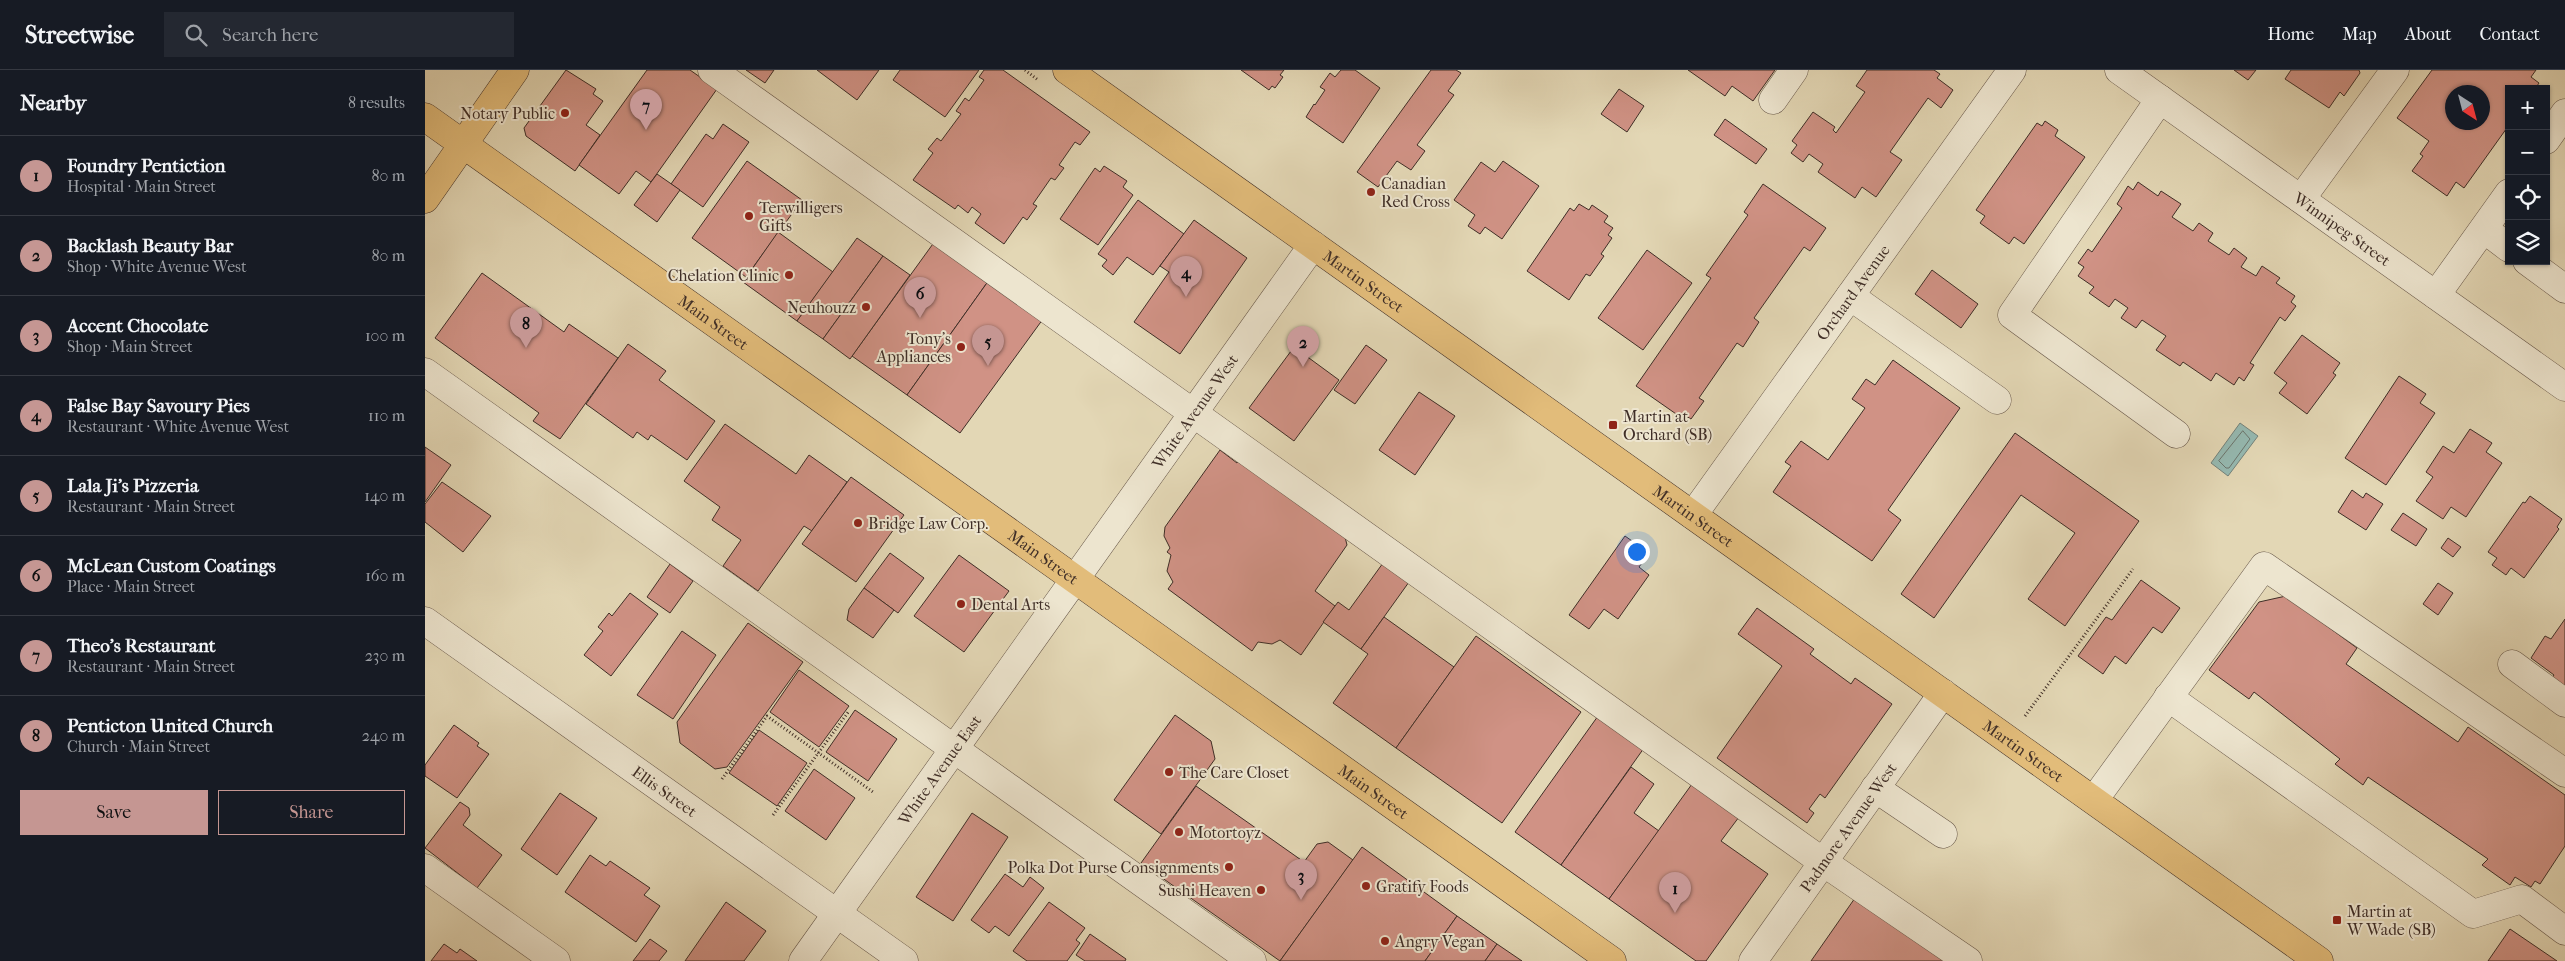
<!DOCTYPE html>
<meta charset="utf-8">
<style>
body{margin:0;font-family:"IM FELL French Canon",serif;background:#242831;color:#f1f3f6}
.controls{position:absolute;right:15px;top:15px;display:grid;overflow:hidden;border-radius:0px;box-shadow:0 1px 4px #0004}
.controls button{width:45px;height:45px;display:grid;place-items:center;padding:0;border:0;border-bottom:1px solid #363941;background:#171b24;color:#f1f3f6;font:25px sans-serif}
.compass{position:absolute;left:2020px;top:15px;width:45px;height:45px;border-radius:50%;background:#171b24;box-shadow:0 1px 4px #0004;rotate:144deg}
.you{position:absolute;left:1211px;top:481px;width:18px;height:18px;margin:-12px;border:4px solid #fff;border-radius:50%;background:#1a73e8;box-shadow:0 0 0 8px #1a73e833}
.badge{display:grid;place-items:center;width:32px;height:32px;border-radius:50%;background:#c59692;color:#111;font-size:16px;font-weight:700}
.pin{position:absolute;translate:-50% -41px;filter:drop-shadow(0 1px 2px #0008)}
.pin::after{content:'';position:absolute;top:26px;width:18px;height:15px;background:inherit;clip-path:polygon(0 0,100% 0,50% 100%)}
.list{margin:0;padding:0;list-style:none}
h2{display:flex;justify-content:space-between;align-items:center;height:65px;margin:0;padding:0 20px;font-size:21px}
h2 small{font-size:16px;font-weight:400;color:#9ea1a6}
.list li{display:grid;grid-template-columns:32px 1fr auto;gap:15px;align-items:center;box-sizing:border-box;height:80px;padding:0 20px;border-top:1px solid #363941}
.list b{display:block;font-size:19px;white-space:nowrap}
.list p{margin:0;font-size:16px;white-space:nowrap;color:#9ea1a6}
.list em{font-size:16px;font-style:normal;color:#9ea1a6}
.actions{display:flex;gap:10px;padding:15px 20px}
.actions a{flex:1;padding:11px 0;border:1px solid #c59692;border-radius:0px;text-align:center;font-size:18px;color:#c59692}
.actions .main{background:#c59692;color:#111}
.icon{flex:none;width:28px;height:28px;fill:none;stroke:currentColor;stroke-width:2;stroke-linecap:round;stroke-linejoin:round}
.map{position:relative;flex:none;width:2140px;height:891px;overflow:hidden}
header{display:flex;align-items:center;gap:30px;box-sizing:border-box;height:70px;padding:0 25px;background:#171b24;border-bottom:1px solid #363941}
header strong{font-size:24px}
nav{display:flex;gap:28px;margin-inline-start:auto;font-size:18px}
.search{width:350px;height:45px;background:#242831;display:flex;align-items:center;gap:12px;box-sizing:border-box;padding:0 18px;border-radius:0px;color:#9ea1a6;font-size:19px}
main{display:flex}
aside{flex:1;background:#171b24}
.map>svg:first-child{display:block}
</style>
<header>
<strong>Streetwise</strong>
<div class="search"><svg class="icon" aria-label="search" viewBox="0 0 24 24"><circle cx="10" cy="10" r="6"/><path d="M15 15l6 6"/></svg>Search here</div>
<nav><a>Home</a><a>Map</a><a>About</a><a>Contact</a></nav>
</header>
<main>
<aside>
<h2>Nearby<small>8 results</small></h2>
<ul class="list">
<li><span class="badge">1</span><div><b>Foundry Pentiction</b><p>Hospital · Main Street</p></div><em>80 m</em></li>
<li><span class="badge">2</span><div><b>Backlash Beauty Bar</b><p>Shop · White Avenue West</p></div><em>80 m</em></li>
<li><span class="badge">3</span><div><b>Accent Chocolate</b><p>Shop · Main Street</p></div><em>100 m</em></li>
<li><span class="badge">4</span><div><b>False Bay Savoury Pies</b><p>Restaurant · White Avenue West</p></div><em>110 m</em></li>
<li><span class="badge">5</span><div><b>Lala Ji's Pizzeria</b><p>Restaurant · Main Street</p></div><em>140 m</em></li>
<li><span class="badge">6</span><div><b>McLean Custom Coatings</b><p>Place · Main Street</p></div><em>160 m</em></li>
<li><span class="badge">7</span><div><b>Theo's Restaurant</b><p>Restaurant · Main Street</p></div><em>230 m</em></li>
<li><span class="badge">8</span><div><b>Penticton United Church</b><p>Church · Main Street</p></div><em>240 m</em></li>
</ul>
<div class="actions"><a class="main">Save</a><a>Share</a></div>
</aside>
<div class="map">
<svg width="2140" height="891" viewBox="0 0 2140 891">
<rect width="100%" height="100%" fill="#e3d7b5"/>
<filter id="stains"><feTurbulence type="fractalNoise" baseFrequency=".004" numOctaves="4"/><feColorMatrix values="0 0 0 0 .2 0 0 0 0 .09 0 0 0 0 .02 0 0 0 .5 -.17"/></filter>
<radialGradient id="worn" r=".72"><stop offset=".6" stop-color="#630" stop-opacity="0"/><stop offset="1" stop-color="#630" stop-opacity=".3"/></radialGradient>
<path fill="#95b9b1" stroke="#73817a" d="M1815,353L1833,366L1803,406L1786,393Z"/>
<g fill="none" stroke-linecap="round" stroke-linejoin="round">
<path stroke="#6a746c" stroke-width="1" d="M1818,361L1825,369L1804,398H1801L1794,391Z"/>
</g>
<g fill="#d09285" stroke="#3f2e27" fill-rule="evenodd">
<path d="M141,0L171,19L168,24L178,31L161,55L175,65L150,101L101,66L99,58Z"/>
<path d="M222,0H265L292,19L226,112L211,101L194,124L154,95Z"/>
<path d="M321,0H349L340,13Z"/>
<path d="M392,0H454L432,30Z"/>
<path d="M475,0H554L520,47L468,10Z"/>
<path d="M559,0H578L665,62L655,75L650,72L634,95L639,98L630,110L626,108L608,134L612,136L602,150L598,147L579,174L550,153L556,144L547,137L543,143L533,135L530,139L488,110L508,83L503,79L512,68L516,71L536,44L531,41L540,28L544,31L559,10L554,7Z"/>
<path d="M816,0H859L855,5L858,7L850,18L847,16L844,20Z"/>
<path d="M916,0H930L955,18L918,73L881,47L889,34L890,35L900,20L895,17L905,3L910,7Z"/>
<path d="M1006,0H1031L1036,3L1023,21L1029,25L992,75L1000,81L986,100L972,91L953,117L932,102Z"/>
<path d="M1263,0H1350L1328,31L1307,16L1300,26Z"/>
<path d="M1442,0H1509L1515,4L1512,8L1528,20L1516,38L1503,28L1465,82L1477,90L1451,127L1437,117L1430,128L1393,102L1398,94L1384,84L1378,92L1366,83L1372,75L1367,71L1388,42L1410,57L1408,60L1411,63L1440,22L1431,16Z"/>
<path d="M1809,0H1831L1823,10Z"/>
<path d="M1866,0H1934L1935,3L1919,26L1915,22L1904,38L1860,9Z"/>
<path d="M2007,0H2111L2106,7L2114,13L2110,19H2084V55L2039,118L2031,112L2022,126L1987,101L1998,86L1995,84L2004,71L1972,48ZM2028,22H2058V52H2028Z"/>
<path d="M1194,19L1219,36L1202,62L1176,44Z"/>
<path d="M1300,49L1342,79L1331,94L1289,65Z"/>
<path d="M1620,51L1633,60L1630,66L1660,87L1599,174L1589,167L1584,174L1555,153L1560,146L1551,140L1612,53L1617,56Z"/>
<path d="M298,54L324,72L278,137L246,114L281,64L288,69Z"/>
<path d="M322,91L377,130L321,207L267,168Z"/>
<path d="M1078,91L1114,116L1077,169L1060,157L1055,164L1043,156L1050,145L1029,130L1056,92L1070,102Z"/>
<path d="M679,96L702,111L698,117L708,125L673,175L635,149L670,98L675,102Z"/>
<path d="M232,104L255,120L232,152L209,135Z"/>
<path d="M1713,112L1733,126L1736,121L1756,134L1747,147L1768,161L1774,153L1788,163L1783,171L1804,185L1809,178L1822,188L1816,197L1831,206L1837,196L1855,208L1851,213L1870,226L1866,232L1871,236L1860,251L1855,247L1825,293L1829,295L1819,311L1814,307L1809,315L1791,303L1786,311L1758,292L1755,296L1731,280L1741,266L1717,250L1711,258L1696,248L1703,238L1690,229L1684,237L1664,223L1669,217L1653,206L1659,197L1653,193L1663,179L1667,182L1697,138L1692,134L1703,116L1708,120Z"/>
<path d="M1338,114L1401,158L1385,181L1379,177L1329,248L1334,252L1318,277L1312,273L1274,328L1279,331L1266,349L1256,343L1254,346L1211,316L1286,208L1281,205L1323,145L1319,142Z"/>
<path d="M713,130L759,164L728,205L702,187L688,205L677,196L682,190L673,184Z"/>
<path d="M1154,134L1164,140L1167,135L1183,146L1179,152L1188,158L1183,165L1187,168L1176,184L1179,186L1165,206L1161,204L1144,230L1102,201L1145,138L1149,141Z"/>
<path d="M769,150L822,188L755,284L709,252L744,202L735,196Z"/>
<path d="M353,162L408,202L372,251L318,212Z"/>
<path d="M432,168L458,186L398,269L372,251Z"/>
<path d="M510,171L564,210L482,325L427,286Z"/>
<path d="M1222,180L1267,213L1218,280L1173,248Z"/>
<path d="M458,186L485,205L425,289L398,269Z"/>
<path d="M1507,200L1553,234L1536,258L1490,224Z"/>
<path d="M57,203L139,262L144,254L193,288L135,369L108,351L114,343L10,268Z"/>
<path d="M564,210L618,249L535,363L482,325Z"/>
<path d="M1877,265L1915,293L1908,303L1911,305L1882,344L1854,323L1862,313L1849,303Z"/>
<path d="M203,274L241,301L234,310L290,351L262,390L226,365L223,370L212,362L208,368L161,334Z"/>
<path d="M941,275L962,290L930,334L909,320Z"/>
<path d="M869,277L914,310L869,371L824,338Z"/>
<path d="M1468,290L1535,338L1463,440L1476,450L1447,491L1348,422L1366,396L1360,392L1376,371L1403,390L1440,338L1427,329L1441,309L1450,315Z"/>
<path d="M1974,306L2001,324L1995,333L2010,343L1961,415L1920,388Z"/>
<path d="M994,322L1030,346L990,405L954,380Z"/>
<path d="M300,354L371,404L384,385L422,412L387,461L379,456L333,521L298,496L316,470L287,450L295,437L259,411Z"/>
<path d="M2045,359L2067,373L2061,382L2077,393L2041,447L2026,437L2018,449L1991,431L2008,407L2001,402L2018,376L2029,383Z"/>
<path d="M1590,363L1714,451L1640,556L1603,529L1650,463L1596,425L1509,548L1476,524Z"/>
<path d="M0,377L26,395L0,432Z"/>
<path d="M795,380L812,393L814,389L920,467L922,475L890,521L910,536L876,585L855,570L847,574L833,572L827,581L743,519L748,512L742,501L746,485L742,482L745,478L739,466L740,457Z"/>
<path d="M426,407L479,445L431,512L377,474Z"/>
<path d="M17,412L66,446L38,482L0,452V434Z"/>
<path d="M1927,420L1938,428L1941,423L1958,434L1941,460L1913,442Z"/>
<path d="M2105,426L2137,449L2132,457L2134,459L2099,508L2086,498L2081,505L2067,495L2072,488L2063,482L2098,432L2100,433Z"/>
<path d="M1978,443L2002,459L1991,476L1966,460Z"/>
<path d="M1200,466L1224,483L1214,497L1224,505L1193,549L1179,539L1164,559L1144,545Z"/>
<path d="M2023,468L2036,477L2028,487L2016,478Z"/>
<path d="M465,483L499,508L473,543L439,518Z"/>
<path d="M534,485L584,521L539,582L489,546Z"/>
<path d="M958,493L984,512L936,579L898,552L913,532L924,540Z"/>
<path d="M245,494L268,511L245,543L222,527Z"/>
<path d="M1716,510L1755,538L1737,563L1728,557L1701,594L1690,586L1678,604L1653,586L1681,547L1687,550Z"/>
<path d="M2013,513L2028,523L2013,545L1998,534Z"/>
<path d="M439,518L469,540L448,568L422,550L424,539Z"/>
<path d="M205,523L233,544L186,606L159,585L178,561L173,557L184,543L187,546Z"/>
<path d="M1861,526L1932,578L1921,594L2033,672L2043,657L2140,725V776L2115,814L2110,811L2106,817L2090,807L2085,815L2057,795L2063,789L1943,707L1938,715L1910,694L1915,689L1829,622L1824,629L1784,600L1834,532Z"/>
<path d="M1332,538L1389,579L1385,584L1426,614L1430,608L1467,634L1400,728L1395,724L1384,739L1389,743L1382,753L1292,688L1357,596L1313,564Z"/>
<path d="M959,547L1029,597L971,678L908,633L943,584L936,579Z"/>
<path d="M2140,549V618L2126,609L2129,605L2106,588L2120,566L2126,569Z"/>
<path d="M323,553L378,592L302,697L290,699L255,673L252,652Z"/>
<path d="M257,561L291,585L248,649L212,625Z"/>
<path d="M1051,566L1156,642L1077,753L971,678Z"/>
<path d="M374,600L424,636L394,677L345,642Z"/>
<path d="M430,640L472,669L443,711L401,682Z"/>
<path d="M750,645L786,671L790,689L736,764L689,730Z"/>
<path d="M1173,646L1219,678L1136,795L1090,762Z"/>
<path d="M29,655L54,673L52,676L64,684L32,728L0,706V695Z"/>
<path d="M334,660L382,693L352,736L304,703Z"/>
<path d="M1206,697L1229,714L1209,743L1234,761L1184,829L1136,795Z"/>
<path d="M389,699L430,728L401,770L360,741Z"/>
<path d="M1267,714L1314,747L1296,771L1343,804L1281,891H1271L1184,829Z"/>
<path d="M771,716L879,792L892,774L903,772L928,790L855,891L716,793Z"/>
<path d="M135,723L172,748L132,805L96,779Z"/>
<path d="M35,732L44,738L45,745L38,755L77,785L52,818L0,778Z"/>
<path d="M547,743L583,767L528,851L491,827Z"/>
<path d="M937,777L1032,846L1000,891H855Z"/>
<path d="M165,785L181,796L185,791L225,818L219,825L235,836L211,872L140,822Z"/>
<path d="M580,804L598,817L605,807L619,818L584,866L570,856L564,863L546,850Z"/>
<path d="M1430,828L1519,891H1386Z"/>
<path d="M301,832L341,861L319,891H260Z"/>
<path d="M624,832L660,858L651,870L655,873L642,891H602L588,881Z"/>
<path d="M1032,846L1072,874L1060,891H1000Z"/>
<path d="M2085,859L2132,891H2063Z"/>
<path d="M665,864L701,889L700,891H660L651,885Z"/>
<path d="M225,869L242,881L234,891H208Z"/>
<path d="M19,874L32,883L35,879L52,891H6Z"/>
<path d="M1072,874L1097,891H1060Z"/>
</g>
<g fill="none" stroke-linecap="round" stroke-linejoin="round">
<defs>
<g id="minor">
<path d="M287,0L1398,792L1543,891"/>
<path id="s1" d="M1694,0L2140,317"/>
<path d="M1735,29L1587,245L1751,364"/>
<path d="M1348,30L1369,0"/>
<path d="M2121,70L2140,43"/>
<path d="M1876,129L1970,0"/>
<path d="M2059,159L2084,178"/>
<path d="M2102,191L2140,219"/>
<path d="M2011,225L2084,123"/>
<path d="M1425,226L1572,330"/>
<path d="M0,302L827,891"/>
<path id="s2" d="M1268,445L1587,0"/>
<path id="s3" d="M0,551L479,891"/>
<path d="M2087,594L2140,633"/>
<path d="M1743,627L2048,844L2097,829L2140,861"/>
<path d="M1450,718L1518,764"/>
<path d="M1669,730L1839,496L2140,703"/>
<path d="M0,798L131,891"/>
<path id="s4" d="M378,891L888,175"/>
<path id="s5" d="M1328,891L1518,623"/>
</g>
<g id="major">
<path id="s6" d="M642,0L1894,891"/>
<path id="s7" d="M0,47L1187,891"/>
<path d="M0,129L90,0"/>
</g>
</defs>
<use href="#minor" stroke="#68584a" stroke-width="29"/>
<use href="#major" stroke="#3f2e27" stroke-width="29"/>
<g stroke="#3f2e27" stroke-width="3" stroke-dasharray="1 2.5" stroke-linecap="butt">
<path d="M600,0L613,10"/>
<path d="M1600,646L1708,499"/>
<path d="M297,709L342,646L448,722"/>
<path d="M348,745L424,641"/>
</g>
<use href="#minor" stroke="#ede5cf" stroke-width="28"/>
<use href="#major" stroke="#e2bc7a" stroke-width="28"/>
</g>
<g fill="#8f2418" stroke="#ede5cf" stroke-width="2">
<circle cx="140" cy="43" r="5"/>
<circle cx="946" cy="122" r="5"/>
<circle cx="324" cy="146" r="5"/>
<circle cx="364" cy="205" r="5"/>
<circle cx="441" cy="237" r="5"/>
<circle cx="536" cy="277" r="5"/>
<rect x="1183" y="350" width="10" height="10" rx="2.5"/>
<circle cx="433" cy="453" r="5"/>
<circle cx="536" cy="534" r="5"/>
<circle cx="744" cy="702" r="5"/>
<circle cx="754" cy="762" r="5"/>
<circle cx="804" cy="797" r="5"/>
<circle cx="941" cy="816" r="5"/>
<circle cx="836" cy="820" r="5"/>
<rect x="1907" y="845" width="10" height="10" rx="2.5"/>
<circle cx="960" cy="871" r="5"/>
</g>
<g text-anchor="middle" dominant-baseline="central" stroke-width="4" stroke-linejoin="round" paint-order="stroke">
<g font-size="16" fill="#3f2e27" stroke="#ede5cf" text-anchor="start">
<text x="130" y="43" text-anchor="end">Notary Public</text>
<text x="956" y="113">Canadian<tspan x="956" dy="18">Red Cross</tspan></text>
<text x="334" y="137">Terwilligers<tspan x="334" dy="18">Gifts</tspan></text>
<text x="354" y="205" text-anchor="end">Chelation Clinic</text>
<text x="431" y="237" text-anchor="end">Neuhouzz</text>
<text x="526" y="268" text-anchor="end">Tony's<tspan x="526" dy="18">Appliances</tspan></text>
<text x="1198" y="346">Martin at<tspan x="1198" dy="18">Orchard (SB)</tspan></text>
<text x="443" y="453">Bridge Law Corp.</text>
<text x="546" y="534">Dental Arts</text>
<text x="754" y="702">The Care Closet</text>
<text x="764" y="762">Motortoyz</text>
<text x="794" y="797" text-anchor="end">Polka Dot Purse Consignments</text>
<text x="951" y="816">Gratify Foods</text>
<text x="826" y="820" text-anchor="end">Sushi Heaven</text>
<text x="1922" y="841">Martin at<tspan x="1922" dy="18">W Wade (SB)</tspan></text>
<text x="970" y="871">Angry Vegan</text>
</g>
<g font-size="16" fill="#3f2e27" stroke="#ede5cf">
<text stroke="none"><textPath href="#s1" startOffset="274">Winnipeg Street</textPath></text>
<text stroke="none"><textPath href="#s6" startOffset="364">Martin Street</textPath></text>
<text stroke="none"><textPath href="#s2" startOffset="274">Orchard Avenue</textPath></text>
<text stroke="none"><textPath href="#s7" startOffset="354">Main Street</textPath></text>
<text stroke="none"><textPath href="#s4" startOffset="675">White Avenue West</textPath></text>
<text stroke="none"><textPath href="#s6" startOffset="769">Martin Street</textPath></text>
<text stroke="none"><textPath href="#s7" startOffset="759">Main Street</textPath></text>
<text stroke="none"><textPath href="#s6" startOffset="1174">Martin Street</textPath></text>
<text stroke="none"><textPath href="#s4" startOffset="235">White Avenue East</textPath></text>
<text stroke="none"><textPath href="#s3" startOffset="294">Ellis Street</textPath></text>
<text stroke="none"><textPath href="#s7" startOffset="1164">Main Street</textPath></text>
<text stroke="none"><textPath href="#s5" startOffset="164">Padmore Avenue West</textPath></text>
</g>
</g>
<rect width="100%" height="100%" filter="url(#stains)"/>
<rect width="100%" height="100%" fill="url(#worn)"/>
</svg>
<div class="controls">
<button>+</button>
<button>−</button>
<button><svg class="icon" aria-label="locate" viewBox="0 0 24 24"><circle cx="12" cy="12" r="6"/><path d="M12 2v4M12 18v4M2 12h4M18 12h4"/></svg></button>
<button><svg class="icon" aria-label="layers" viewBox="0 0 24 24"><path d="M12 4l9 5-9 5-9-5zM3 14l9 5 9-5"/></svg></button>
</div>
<svg class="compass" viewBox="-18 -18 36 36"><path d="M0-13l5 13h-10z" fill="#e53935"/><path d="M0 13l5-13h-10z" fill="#9ea1a6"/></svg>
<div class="you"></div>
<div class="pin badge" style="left:1250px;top:843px">1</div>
<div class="pin badge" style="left:878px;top:297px">2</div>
<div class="pin badge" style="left:876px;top:830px">3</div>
<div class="pin badge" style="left:761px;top:227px">4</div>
<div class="pin badge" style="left:563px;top:296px">5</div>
<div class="pin badge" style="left:495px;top:248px">6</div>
<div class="pin badge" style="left:221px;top:60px">7</div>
<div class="pin badge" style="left:101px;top:278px">8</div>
</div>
</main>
